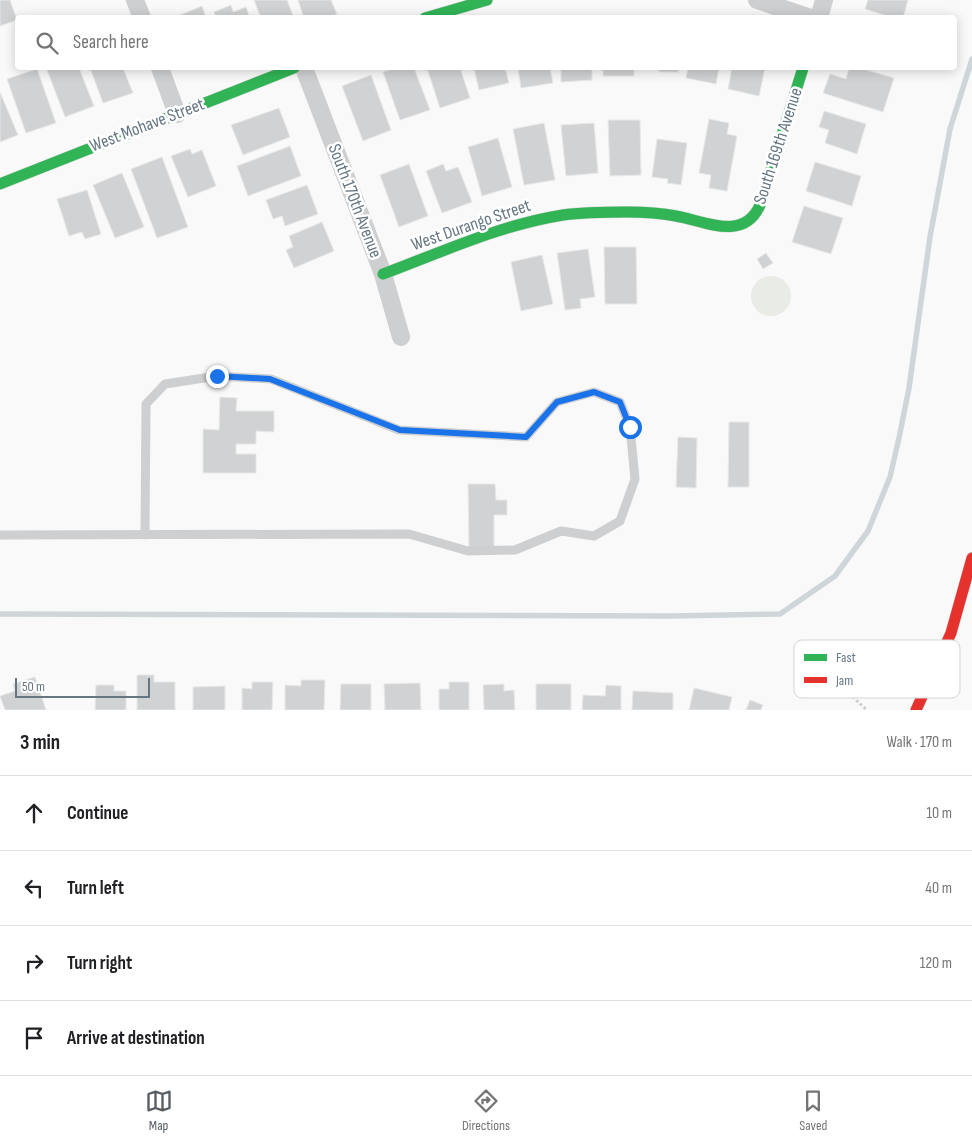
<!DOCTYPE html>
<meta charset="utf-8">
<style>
body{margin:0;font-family:"Sofia Sans Condensed",sans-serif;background:#f6f6f6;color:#202124}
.scale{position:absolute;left:15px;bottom:12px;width:135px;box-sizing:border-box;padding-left:5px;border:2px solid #657683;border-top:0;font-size:14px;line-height:18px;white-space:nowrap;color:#657683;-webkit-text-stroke:4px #fff;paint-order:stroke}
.stop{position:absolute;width:15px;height:15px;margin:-11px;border:4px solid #1a73e8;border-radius:50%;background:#fff}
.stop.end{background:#1a73e8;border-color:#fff;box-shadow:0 1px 5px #0008}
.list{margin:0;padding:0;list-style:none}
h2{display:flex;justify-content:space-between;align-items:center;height:65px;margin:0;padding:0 20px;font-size:21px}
h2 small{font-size:16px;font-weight:400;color:#757577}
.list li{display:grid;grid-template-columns:32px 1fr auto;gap:15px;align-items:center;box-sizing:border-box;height:75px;padding:0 20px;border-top:1px solid #e0e0e0}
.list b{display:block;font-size:19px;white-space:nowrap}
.list em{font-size:16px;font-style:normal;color:#757577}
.icon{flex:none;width:28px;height:28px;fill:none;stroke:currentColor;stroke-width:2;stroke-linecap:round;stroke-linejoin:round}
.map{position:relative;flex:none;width:972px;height:710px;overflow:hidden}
.search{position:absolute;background:#fff;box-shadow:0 2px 12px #0003;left:15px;right:15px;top:15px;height:55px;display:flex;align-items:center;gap:12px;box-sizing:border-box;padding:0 18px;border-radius:5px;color:#757577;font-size:19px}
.sheet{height:365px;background:#fff}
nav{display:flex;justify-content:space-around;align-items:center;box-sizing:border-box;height:70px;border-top:1px solid #e0e0e0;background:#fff;font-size:14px;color:#757577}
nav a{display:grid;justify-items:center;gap:2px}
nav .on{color:#565c61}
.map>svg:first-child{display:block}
</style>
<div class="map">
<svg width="972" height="710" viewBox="0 0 972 710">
<rect width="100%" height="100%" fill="#f9f9f9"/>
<circle fill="#e8ebe6" cx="771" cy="296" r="20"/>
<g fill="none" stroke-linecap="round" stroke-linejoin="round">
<path stroke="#ced6d9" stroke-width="5.5" d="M0,614L672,616L780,614L835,576L868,531L890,477L899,438L909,388L930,237L950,129L972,59"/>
</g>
<g fill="#d0d2d3" stroke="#e8e8e8">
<path d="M0,0H10L17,20L0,26Z"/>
<path d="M254,0H287L294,18H261Z"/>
<path d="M298,0H331L337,14L327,18H304Z"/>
<path d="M868,0H908L903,18H894L865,9Z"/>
<path d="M231,5L233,12L246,7L250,18H216L214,12Z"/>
<path d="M202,6L206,18H173Z"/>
<path d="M53,68H79L94,106L65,117L47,70Z"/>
<path d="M90,68H123L133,93L103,103Z"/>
<path d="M396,68H414L430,110L400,120L383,72Z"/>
<path d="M427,68H460L470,98L440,108Z"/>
<path d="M474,68H505L509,83L479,90Z"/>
<path d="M518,68H550L553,83L521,88Z"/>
<path d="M561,68H592V80L561,82Z"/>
<rect x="603" y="68" width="31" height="8"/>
<rect x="659" y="68" width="19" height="4"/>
<path d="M688,68H719L716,84L686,78Z"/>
<path d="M732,68H765L759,96L728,89Z"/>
<path d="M849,68H859L894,78L883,112L823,93L830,74L846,79Z"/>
<path d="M37,69L56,123L26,133L7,79Z"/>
<path d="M371,75L391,130L363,141L342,86Z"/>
<path d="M0,92L18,135L0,142Z"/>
<path d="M279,108L290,137L243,155L231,125Z"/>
<path d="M824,111L866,124L857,154L825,143L829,130L819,127Z"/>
<path d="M709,119L729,123L727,134L737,136L727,191L709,188L711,175L699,173Z"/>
<path d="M608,120H640L641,175L610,176Z"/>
<path d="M544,123L555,180L524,185L513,129Z"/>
<path d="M594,123L598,173L566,176L561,125Z"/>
<path d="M498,138L512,187L482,196L468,147Z"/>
<path d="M657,139L687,143L681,185L667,183L668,179L652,177Z"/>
<path d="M290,146L301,176L248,196L237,166Z"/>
<path d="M190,149L192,154L202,150L216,186L188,197L171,156Z"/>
<path d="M162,157L188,227L157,238L131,169Z"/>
<path d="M815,162L861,176L852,206L806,191Z"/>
<path d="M409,164L428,216L399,227L380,175Z"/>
<path d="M443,164L446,171L458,167L472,202L442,213L426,171Z"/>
<path d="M122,173L144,227L115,238L93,185Z"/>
<path d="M307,185L318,214L285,226L282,216L273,219L266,200Z"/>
<path d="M87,190L101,234L85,239L82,232L69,236L57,199Z"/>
<path d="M804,206L843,218L831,254L792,242Z"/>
<path d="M322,222L334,251L294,268L286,250L293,247L289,236Z"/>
<path d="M604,247H636L637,304H605Z"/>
<path d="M588,249L595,297L580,299L581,308L565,310L557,253Z"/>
<path d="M766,253L773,263L763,269L757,259Z"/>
<path d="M542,255L553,304L521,311L511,262Z"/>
<path d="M220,397L237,398L236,411H274V432L256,431V444H236V454H256V473H203V429L219,430Z"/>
<path d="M729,422H749V487H728Z"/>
<path d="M678,437L697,438L696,488L676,487Z"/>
<path d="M468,484H495L496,500H507V515H494V548H469Z"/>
<path d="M137,675H154V682H175V710H137Z"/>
<path d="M35,677L46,710H5L0,696L15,691L13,684Z"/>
<path d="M301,680H325L324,710H285V685L301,686Z"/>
<path d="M252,682H273L272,710H242V688L252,689Z"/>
<path d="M449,682H469V710H439V689H449Z"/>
<path d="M420,683L421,710H385L384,684Z"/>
<path d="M341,684H371V710H340Z"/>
<path d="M504,684V691L514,690L515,710H484L483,685Z"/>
<rect x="536" y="684" width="35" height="26"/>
<path d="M96,685H114V691H126V710H95Z"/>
<path d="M606,685L621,686V710H582L583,695L605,696Z"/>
<path d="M225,686V710H193V687Z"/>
<path d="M694,688L732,697L729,710H689Z"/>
<path d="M633,691L673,693V710H632Z"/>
<path d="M750,700L763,705L761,710H746Z"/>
</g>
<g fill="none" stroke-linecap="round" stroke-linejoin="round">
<defs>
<g id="fast">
<path d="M425,18L487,0"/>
<path d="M0,184L294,68"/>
<path d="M383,274C442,252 500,225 563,215C584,212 606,212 627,212C643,212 660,213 676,216C705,221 744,242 760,205L803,68"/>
</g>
<path id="jam" d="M916,710L951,633L972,558"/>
</defs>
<use href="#fast" stroke="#d5d6d7" stroke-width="12"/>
<use href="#jam" stroke="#d5d6d7" stroke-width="12"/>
<path stroke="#cbcccd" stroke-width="3" stroke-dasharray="2.5 2.5" stroke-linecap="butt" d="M825,644C833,670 846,693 867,710"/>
<path stroke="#cecfd0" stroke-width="9" d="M0,535L409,534L468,551L515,550L561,531L594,536L620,521L635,479L630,427L620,402L594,392L557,402L526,437L399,430L271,379L217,376L165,384L146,404L145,535"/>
<g stroke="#cecfd0" stroke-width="18">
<path d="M135,0L142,18"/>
<path d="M757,0L811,18"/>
<path d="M819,18L824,0"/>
<path d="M160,68L177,114"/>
<path d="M304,68L383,274L401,337"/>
</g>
<use href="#fast" stroke="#30b455" stroke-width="11"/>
<use href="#jam" stroke="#e5322d" stroke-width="11"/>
</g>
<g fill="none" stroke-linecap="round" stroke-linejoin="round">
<path stroke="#1a73e8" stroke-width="6" d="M217,376L270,379L400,430L526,437L557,402L594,392L620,402L630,427"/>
</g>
<g text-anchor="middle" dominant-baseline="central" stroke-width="5" stroke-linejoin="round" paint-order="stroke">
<g font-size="18" fill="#657683" stroke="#fff">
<text transform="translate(147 125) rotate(-21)">West Mohave Street</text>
<text transform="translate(778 146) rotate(-72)">South 169th Avenue</text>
<text transform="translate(355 201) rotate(69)">South 170th Avenue</text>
<text transform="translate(471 225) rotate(-19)">West Durango Street</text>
</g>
</g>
<rect x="794" y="640" width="166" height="58" rx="8" fill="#fff" stroke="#d1d6da" stroke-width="1"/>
<rect x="804" y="654" width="23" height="7" fill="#30b455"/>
<rect x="804" y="677" width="23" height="6" fill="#e5322d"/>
<g font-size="14" fill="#657683">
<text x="836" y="662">Fast</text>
<text x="836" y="685">Jam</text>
</g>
</svg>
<div class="scale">50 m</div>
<div class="stop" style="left:630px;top:427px"></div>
<div class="stop end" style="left:217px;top:376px"></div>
<div class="search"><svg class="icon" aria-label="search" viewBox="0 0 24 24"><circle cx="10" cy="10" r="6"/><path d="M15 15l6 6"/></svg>Search here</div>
</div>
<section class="sheet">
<h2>3 min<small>Walk · 170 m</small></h2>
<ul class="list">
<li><svg class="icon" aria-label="ahead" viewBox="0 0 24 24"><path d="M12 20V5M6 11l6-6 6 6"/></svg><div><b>Continue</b></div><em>10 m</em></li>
<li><svg class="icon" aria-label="left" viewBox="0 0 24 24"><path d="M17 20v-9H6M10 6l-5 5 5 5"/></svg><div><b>Turn left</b></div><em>40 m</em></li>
<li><svg class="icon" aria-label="right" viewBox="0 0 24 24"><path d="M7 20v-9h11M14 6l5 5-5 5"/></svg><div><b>Turn right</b></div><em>120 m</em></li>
<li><svg class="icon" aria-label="arrive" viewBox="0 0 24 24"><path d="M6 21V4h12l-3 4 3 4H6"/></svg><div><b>Arrive at destination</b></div></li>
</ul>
</section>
<nav>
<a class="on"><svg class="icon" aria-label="map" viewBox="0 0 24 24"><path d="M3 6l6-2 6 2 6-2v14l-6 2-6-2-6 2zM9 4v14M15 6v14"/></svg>Map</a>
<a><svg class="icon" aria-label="directions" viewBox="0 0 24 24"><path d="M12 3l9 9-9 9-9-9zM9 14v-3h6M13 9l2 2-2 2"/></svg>Directions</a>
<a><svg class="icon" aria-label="saved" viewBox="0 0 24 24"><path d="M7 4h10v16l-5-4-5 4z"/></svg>Saved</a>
</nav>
